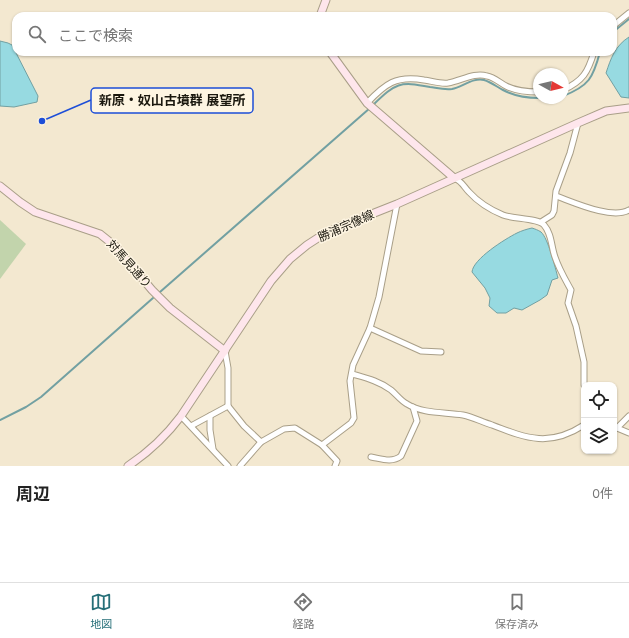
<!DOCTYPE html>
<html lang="ja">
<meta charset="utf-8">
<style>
body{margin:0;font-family:Karla,"Noto Sans JP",sans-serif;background:#f6f6f6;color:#222}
.controls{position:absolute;right:12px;bottom:12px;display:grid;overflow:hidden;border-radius:8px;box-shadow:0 1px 3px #0004}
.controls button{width:36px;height:36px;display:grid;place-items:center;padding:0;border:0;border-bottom:1px solid #e0e0e0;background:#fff;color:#222;font:20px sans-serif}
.compass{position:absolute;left:533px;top:68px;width:36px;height:36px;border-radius:50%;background:#fff;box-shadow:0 1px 3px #0004;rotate:98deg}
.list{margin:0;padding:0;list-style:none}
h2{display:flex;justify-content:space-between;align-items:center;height:52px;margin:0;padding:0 16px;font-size:17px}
h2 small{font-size:13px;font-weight:400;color:#767676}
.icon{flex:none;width:22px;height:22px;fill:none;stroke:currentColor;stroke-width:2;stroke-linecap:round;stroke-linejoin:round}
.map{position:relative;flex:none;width:629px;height:466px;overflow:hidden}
.search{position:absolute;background:#fff;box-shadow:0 1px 3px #0004;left:12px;right:12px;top:12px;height:44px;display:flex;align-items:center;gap:10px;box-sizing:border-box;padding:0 14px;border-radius:12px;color:#767676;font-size:15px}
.sheet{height:116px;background:#fff}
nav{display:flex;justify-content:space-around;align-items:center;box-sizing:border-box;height:56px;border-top:1px solid #e0e0e0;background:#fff;font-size:11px;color:#767676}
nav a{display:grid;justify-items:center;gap:2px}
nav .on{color:#266f78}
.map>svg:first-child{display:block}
</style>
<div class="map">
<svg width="629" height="466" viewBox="0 0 629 466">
<rect width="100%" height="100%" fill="#f3e8d0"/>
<path fill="#c2d4ac" d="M0,220L26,244L0,279Z"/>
<g fill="#97dae1" stroke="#72a0a2">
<path d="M629,37V98L621,97L606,73C611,58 615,46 629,37Z"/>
<path d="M0,41L8,43L12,45L38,96L37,102L14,107L0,106Z"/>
<path d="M532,228C535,229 538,230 541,232C548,238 555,267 558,278L552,280L547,295L540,300L522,310L514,308L506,313H497L489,306L490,298L485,288L472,272C473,259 505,239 517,233C521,231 527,229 532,228Z"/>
</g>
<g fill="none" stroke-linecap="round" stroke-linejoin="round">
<g stroke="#72a0a2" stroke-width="2">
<path d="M613,32L629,19"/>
<path d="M563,96C589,86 593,78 600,52"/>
<path d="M373,105C396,83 399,81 430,87C437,88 444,90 452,89C462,87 474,77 484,80C491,82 497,87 503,90C514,96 526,98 539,98"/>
<path d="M160,292L370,108"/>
<path d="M0,420L26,407L41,397L153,298"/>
</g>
<defs>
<g id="street">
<path d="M613,26L629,13"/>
<path d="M563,90C583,81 588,72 594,52"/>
<path d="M367,103C385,84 396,75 424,80C432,81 440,84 448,83C461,81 474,72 487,76C494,77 500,83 506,86C516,91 528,92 539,92"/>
<path d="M454,178C462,181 464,187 469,192C478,202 491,210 503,215C513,219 538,218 544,225C552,234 551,246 555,257C559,269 565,279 571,290L568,303L576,326L584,362V385"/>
<path d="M556,196C573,202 612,220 629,210"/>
<path d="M541,222L552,215L554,211L556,191L570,153L578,123"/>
<path d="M370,328L421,351L441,352"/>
<path d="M225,351L228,368V406L244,426L261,442"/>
<path d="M352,374C366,378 379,381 391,390C396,394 401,401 407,404C423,414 445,412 463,415C473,417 482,422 492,425C528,439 550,447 584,425"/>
<path d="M181,416L228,466"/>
<path d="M210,416V430L213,449"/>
<path d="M191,426L228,406"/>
<path d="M614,427L617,428L629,416"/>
<path d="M617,428L629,433"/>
<path d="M322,445L337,461L335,466"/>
<path d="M371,457C382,459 392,463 401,456L417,421L413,407"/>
<path d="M240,466L261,442L284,429L295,428L322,445L351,423L354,418L350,381L353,365L370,328L379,297L397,204"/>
</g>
<g id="secondary">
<path d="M320,16L326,0"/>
<path d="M330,52L367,103L454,178"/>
<path d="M0,186L20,202L35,212L100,234L115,246L152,290L170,308L225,351"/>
<path d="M128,466C149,452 166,436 181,416L271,281L290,259L307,245L324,234L339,227L397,204L578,123L606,111L629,108"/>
</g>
</defs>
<use href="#street" stroke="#a99f88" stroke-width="7"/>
<use href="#secondary" stroke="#a99f88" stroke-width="9"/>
<use href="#street" stroke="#fff" stroke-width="5"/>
<use href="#secondary" stroke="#fee6ec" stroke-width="7"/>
</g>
<g text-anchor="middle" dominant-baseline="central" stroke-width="3" stroke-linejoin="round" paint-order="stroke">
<g font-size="12" fill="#1a170e" stroke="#fef5e2">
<text transform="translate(346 226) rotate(-24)">勝浦宗像線</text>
<text transform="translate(129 264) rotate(48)">対馬見通り</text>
</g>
</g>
<path fill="none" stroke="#1d4ed8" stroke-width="1.5" d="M42 121L91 100"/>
<circle fill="#1d4ed8" stroke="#fef5e2" stroke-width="1.5" cx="42" cy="121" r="4"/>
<rect fill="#fef5e2" stroke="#1d4ed8" stroke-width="1.5" x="91" y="88" width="162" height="25" rx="4"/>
<g font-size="13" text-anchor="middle" font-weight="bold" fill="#1a170e">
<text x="172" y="105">新原・奴山古墳群 展望所</text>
</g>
</svg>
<div class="controls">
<button><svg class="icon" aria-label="locate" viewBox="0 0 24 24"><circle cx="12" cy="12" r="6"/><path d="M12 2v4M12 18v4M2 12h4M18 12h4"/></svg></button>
<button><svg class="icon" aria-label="layers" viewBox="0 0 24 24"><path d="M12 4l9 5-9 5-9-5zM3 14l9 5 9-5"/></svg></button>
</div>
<svg class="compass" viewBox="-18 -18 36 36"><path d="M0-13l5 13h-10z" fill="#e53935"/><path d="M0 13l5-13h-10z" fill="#767676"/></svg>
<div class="search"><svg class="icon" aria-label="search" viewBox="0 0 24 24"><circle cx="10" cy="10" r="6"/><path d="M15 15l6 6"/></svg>ここで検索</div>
</div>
<section class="sheet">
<h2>周辺<small>0件</small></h2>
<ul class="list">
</ul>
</section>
<nav>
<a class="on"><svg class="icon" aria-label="map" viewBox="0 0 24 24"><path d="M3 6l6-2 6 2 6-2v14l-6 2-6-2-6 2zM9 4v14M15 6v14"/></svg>地図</a>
<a><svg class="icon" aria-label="directions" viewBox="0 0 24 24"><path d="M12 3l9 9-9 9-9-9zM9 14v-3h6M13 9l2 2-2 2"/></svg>経路</a>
<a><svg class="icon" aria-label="saved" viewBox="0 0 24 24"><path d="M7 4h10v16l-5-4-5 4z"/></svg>保存済み</a>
</nav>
